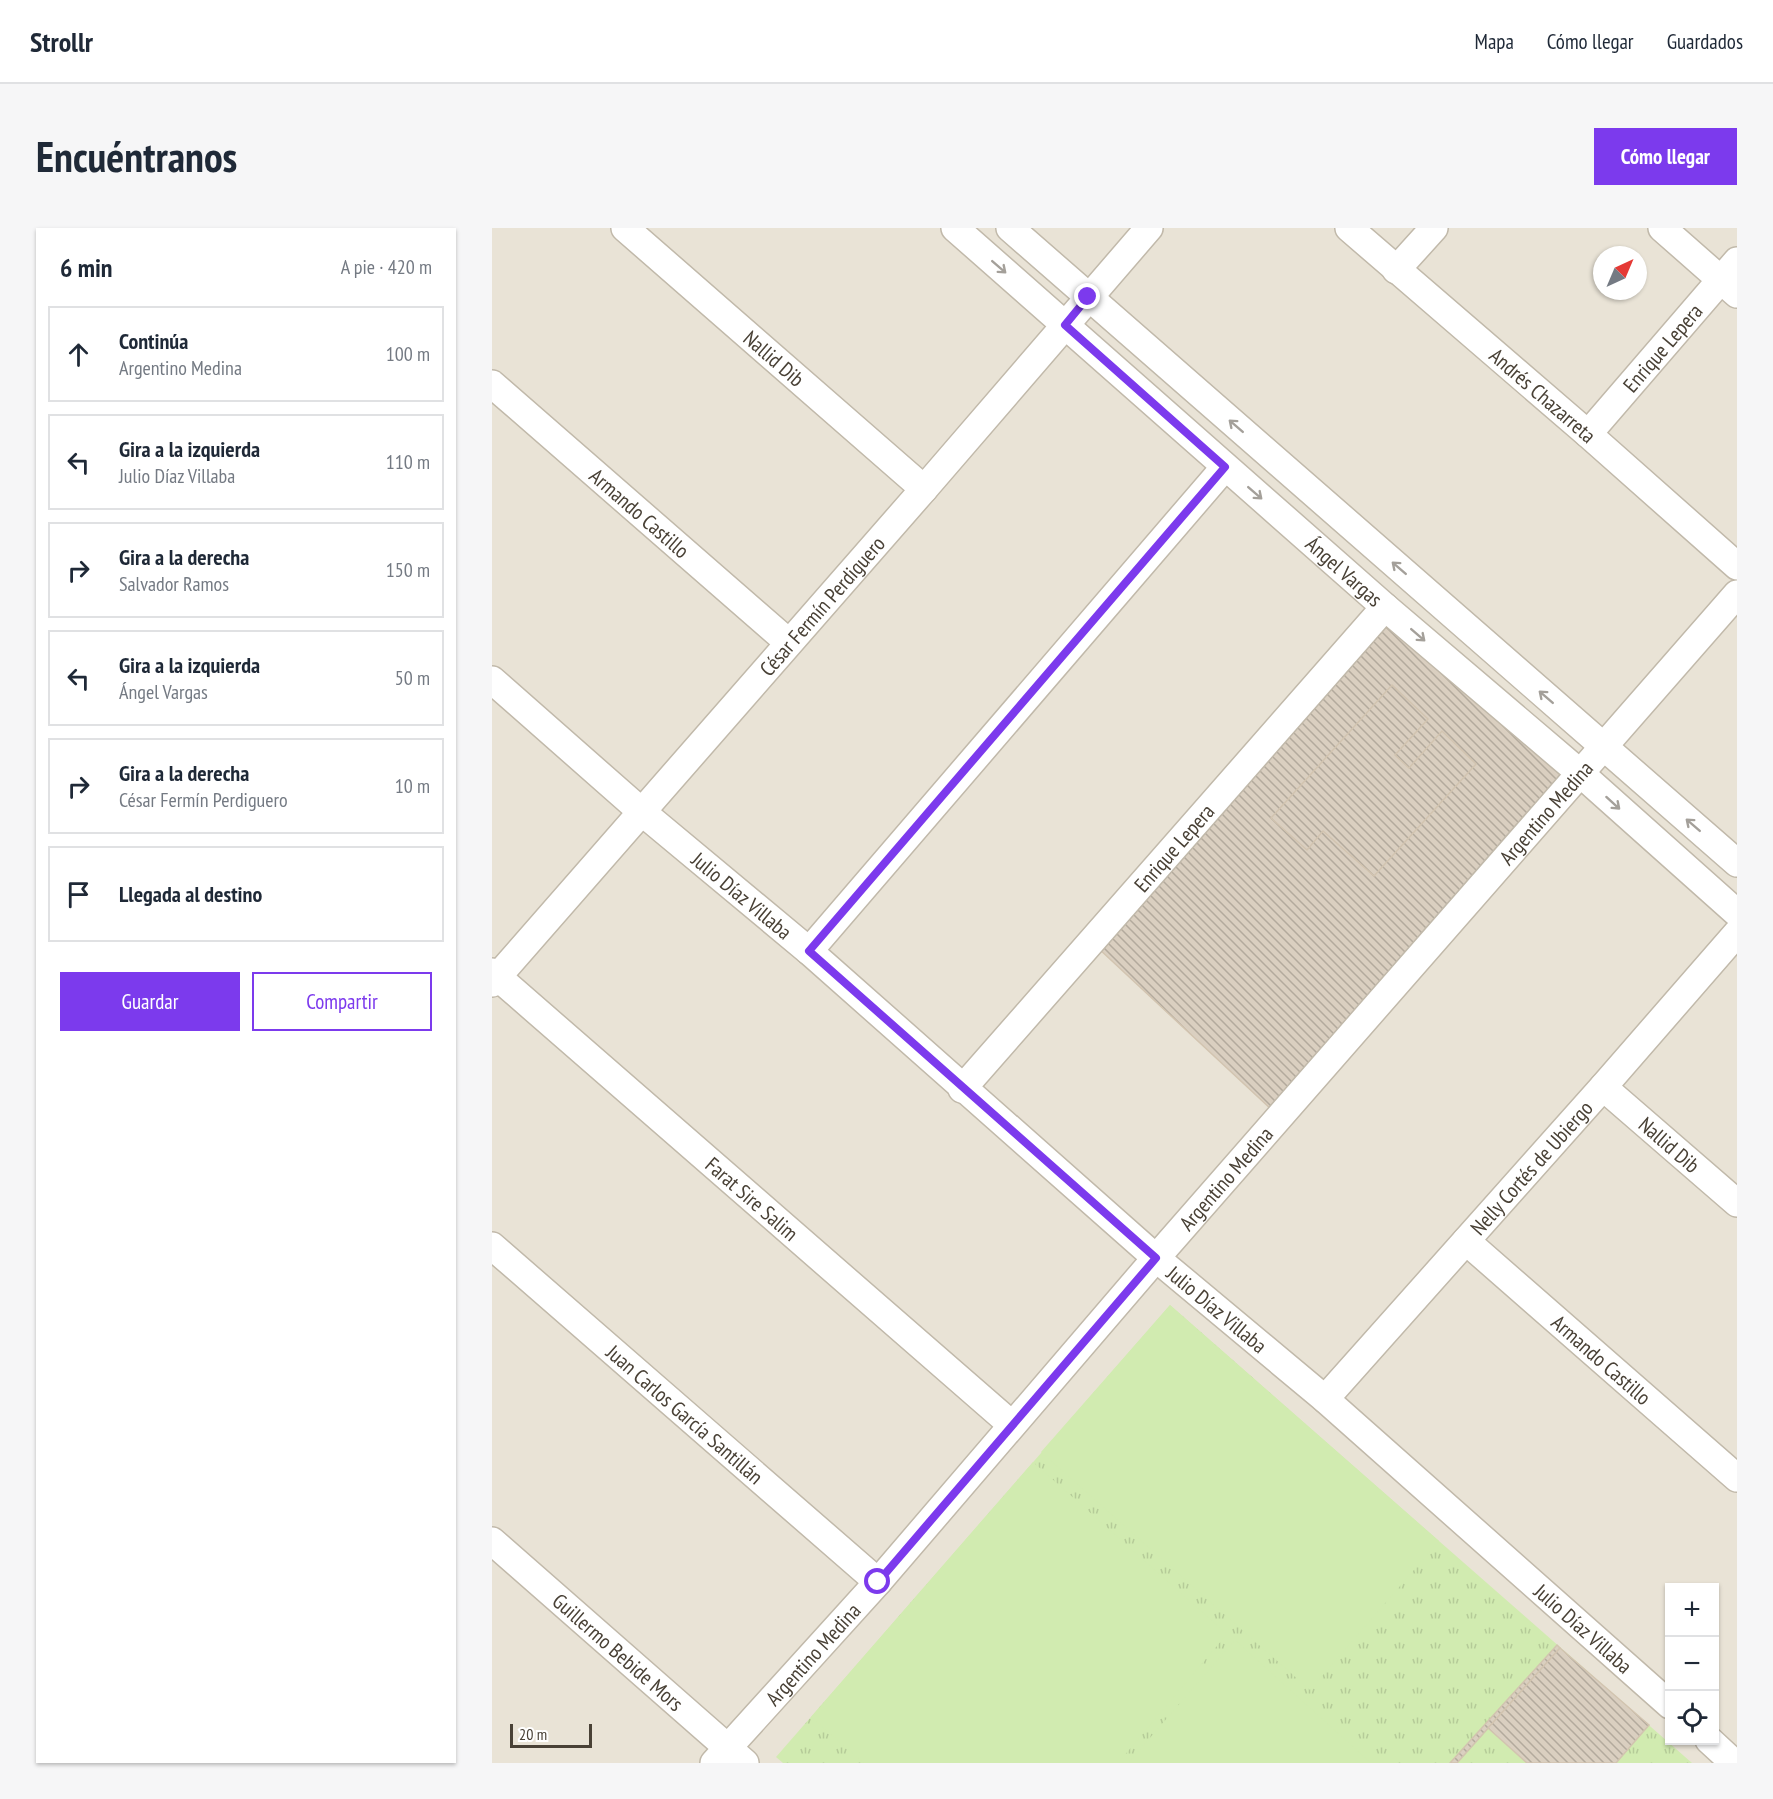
<!DOCTYPE html>
<html lang="es">
<meta charset="utf-8">
<style>
body{margin:0;font-family:"PT Sans Narrow",sans-serif;background:#f6f6f7;color:#1f2937}
.controls{position:absolute;right:18px;bottom:18px;display:grid;overflow:hidden;border-radius:0px;box-shadow:0 2px 4px #0004}
.controls button{width:54px;height:54px;display:grid;place-items:center;padding:0;border:0;border-bottom:2px solid #e0e1e3;background:#fff;color:#1f2937;font:30px sans-serif}
.compass{position:absolute;left:1101px;top:18px;width:54px;height:54px;border-radius:50%;background:#fff;box-shadow:0 2px 4px #0004;rotate:44deg}
.scale{position:absolute;left:18px;bottom:15px;width:82px;box-sizing:border-box;padding-left:6px;border:3px solid #494136;border-top:0;font-size:16px;line-height:21px;white-space:nowrap;color:#494136;-webkit-text-stroke:4px #fff;paint-order:stroke}
.stop{position:absolute;width:18px;height:18px;margin:-14px;border:4px solid #7c3aed;border-radius:50%;background:#fff}
.stop.end{background:#7c3aed;border-color:#fff;box-shadow:0 2px 6px #0008}
.list{margin:0;padding:0;list-style:none}
h2{display:flex;justify-content:space-between;align-items:center;height:78px;margin:0;padding:0 24px;font-size:26px}
h2 small{font-size:20px;font-weight:400;color:#747a83}
.list li{display:grid;grid-template-columns:39px 1fr auto;gap:18px;align-items:center;box-sizing:border-box;height:96px;margin:0 12px 12px;padding:0 12px;border:2px solid #e0e1e3;border-radius:0px}
.list b{display:block;font-size:22px;white-space:nowrap}
.list p{margin:0;font-size:20px;white-space:nowrap;color:#747a83}
.list em{font-size:20px;font-style:normal;color:#747a83}
.actions{display:flex;gap:12px;padding:18px 24px}
.actions a{flex:1;padding:14px 0;border:2px solid #7c3aed;border-radius:0px;text-align:center;font-size:21px;color:#7c3aed}
.actions .main{background:#7c3aed;color:#fff}
.icon{flex:none;width:33px;height:33px;fill:none;stroke:currentColor;stroke-width:2;stroke-linecap:round;stroke-linejoin:round}
.map{position:relative;flex:none;width:1245px;height:1535px;overflow:hidden;border-radius:0px}
header{display:flex;align-items:center;gap:36px;box-sizing:border-box;height:84px;padding:0 30px;background:#fff;border-bottom:2px solid #e0e1e3}
header strong{font-size:28px}
nav{display:flex;gap:33px;margin-inline-start:auto;font-size:21px}
.intro{display:flex;align-items:center;justify-content:space-between;box-sizing:border-box;height:144px;padding:0 36px}
h1{margin:0;font-size:42px}
.button{padding:15px 27px;border-radius:0px;background:#7c3aed;color:#fff;font-size:21px;font-weight:700}
main{display:flex;gap:36px;padding:0 36px}
aside{flex:1;background:#fff;border-radius:0px;box-shadow:0 2px 4px #0004}
.map>svg:first-child{display:block}
</style>
<header>
<strong>Strollr</strong>
<nav><a>Mapa</a><a>Cómo llegar</a><a>Guardados</a></nav>
</header>
<div class="intro"><h1>Encuéntranos</h1><a class="button">Cómo llegar</a></div>
<main>
<aside>
<h2>6 min<small>A pie · 420 m</small></h2>
<ul class="list">
<li><svg class="icon" aria-label="ahead" viewBox="0 0 24 24"><path d="M12 20V5M6 11l6-6 6 6"/></svg><div><b>Continúa</b><p>Argentino Medina</p></div><em>100 m</em></li>
<li><svg class="icon" aria-label="left" viewBox="0 0 24 24"><path d="M17 20v-9H6M10 6l-5 5 5 5"/></svg><div><b>Gira a la izquierda</b><p>Julio Díaz Villaba</p></div><em>110 m</em></li>
<li><svg class="icon" aria-label="right" viewBox="0 0 24 24"><path d="M7 20v-9h11M14 6l5 5-5 5"/></svg><div><b>Gira a la derecha</b><p>Salvador Ramos</p></div><em>150 m</em></li>
<li><svg class="icon" aria-label="left" viewBox="0 0 24 24"><path d="M17 20v-9H6M10 6l-5 5 5 5"/></svg><div><b>Gira a la izquierda</b><p>Ángel Vargas</p></div><em>50 m</em></li>
<li><svg class="icon" aria-label="right" viewBox="0 0 24 24"><path d="M7 20v-9h11M14 6l5 5-5 5"/></svg><div><b>Gira a la derecha</b><p>César Fermín Perdiguero</p></div><em>10 m</em></li>
<li><svg class="icon" aria-label="arrive" viewBox="0 0 24 24"><path d="M6 21V4h12l-3 4 3 4H6"/></svg><div><b>Llegada al destino</b></div></li>
</ul>
<div class="actions"><a class="main">Guardar</a><a>Compartir</a></div>
</aside>
<div class="map">
<svg width="1245" height="1535" viewBox="0 0 1245 1535">
<defs>
<pattern id="grass-tufts" width="24" height="20" patternUnits="userSpaceOnUse" patternTransform="scale(1.5)"><rect width="24" height="20" fill="#d1ebb0"/><path d="M3 7l-1-3M5 7V3M7 7l1-3M15 17l-1-3M17 17v-4M19 17l1-3" fill="none" stroke="#b5cb98"/></pattern>
<pattern id="building-back-hatch" width="6" height="6" patternUnits="userSpaceOnUse" patternTransform="scale(1.5)"><rect width="6" height="6" fill="#dacfc0"/><path d="M-1 5l2 2M0 0l6 6M5-1l2 2" fill="none" stroke="#b3aa9d"/></pattern>
</defs>
<rect width="100%" height="100%" fill="#f5f1e8"/>
<path fill="#e9e3d6" fill-rule="evenodd" d="M0,0H1245V1535H0ZM1110,27H1146V63H1110ZM1178,1360H1222V1512H1178Z"/>
<path fill="url(#grass-tufts)" d="M678,1077L1200,1535H291L284,1529Z"/>
<g fill="#d1ebb0">
<path d="M678,1077L947,1313L818,1462L549,1224Z"/>
<path d="M541,1234L735,1406L626,1535H372L319,1489Z"/>
<path d="M743,1412L879,1535H636Z"/>
</g>
<g fill="url(#building-back-hatch)" stroke="#d2c4b0" stroke-width="1.5">
<path d="M895,395L1073,548L781,883L605,719Z"/>
<path d="M900,457L936,491L903,527L917,540L950,503L984,536L882,648L831,603L815,622L779,590Z"/>
<path d="M1065,1417L1068,1420L965,1535H958Z"/>
<path d="M1068,1420L1157,1497L1124,1535H1035L996,1500Z"/>
</g>
<g fill="none" stroke-linecap="round" stroke-linejoin="round">
<defs>
<g id="minor">
<path id="s1" d="M133,0L432,261"/>
<path id="s2" d="M463,0L893,379L1088,545L1245,685"/>
<path d="M518,0L1245,635"/>
<path id="s3" d="M857,0L1096,206L1245,338"/>
<path d="M1170,0L1245,66"/>
<path d="M904,42L942,0"/>
<path id="s4" d="M0,156L296,414"/>
<path id="s5" d="M1096,206L1245,33"/>
<path id="s6" d="M0,452L150,584L317,723L664,1030L833,1171L1178,1477"/>
<path d="M317,723L733,239"/>
<path id="s7" d="M0,744L520,1197"/>
<path id="s8" d="M0,755L432,261L657,0"/>
<path id="s9" d="M1111,859L1245,975"/>
<path id="s10" d="M470,861L893,379"/>
<path id="s11" d="M974,1013L1245,1250"/>
<path id="s12" d="M0,1018L386,1354"/>
<path id="s13" d="M833,1171L1111,859L1245,705"/>
<path id="s14" d="M0,1313L253,1535"/>
<path d="M1217,1512L1242,1535"/>
<path id="s15" d="M222,1535L386,1354L664,1030L1245,366"/>
</g>
</defs>
<use href="#minor" stroke="#c1b9aa" stroke-width="30"/>
<use href="#minor" stroke="#fff" stroke-width="27"/>
</g>
<defs><path id="oneway-shaft" d="M-6 0H5M1.5-3L5.5 0L1.5 3" fill="none" stroke-width="1.6" stroke-linecap="round" stroke-linejoin="round" transform="scale(1.5)"/></defs>
<g stroke="#a4a09a">
<use href="#oneway-shaft" transform="translate(507 39) rotate(41)"/>
<use href="#oneway-shaft" transform="translate(744 198) rotate(-139)"/>
<use href="#oneway-shaft" transform="translate(763 265) rotate(41)"/>
<use href="#oneway-shaft" transform="translate(907 340) rotate(-139)"/>
<use href="#oneway-shaft" transform="translate(926 407) rotate(41)"/>
<use href="#oneway-shaft" transform="translate(1054 469) rotate(-139)"/>
<use href="#oneway-shaft" transform="translate(1121 575) rotate(42)"/>
<use href="#oneway-shaft" transform="translate(1201 597) rotate(-139)"/>
</g>
<g fill="none" stroke-linecap="round" stroke-linejoin="round">
<path stroke="#7c3aed" stroke-width="8" d="M386,1354L664,1030L317,723L733,239L573,97L596,69"/>
</g>
<g text-anchor="middle" dominant-baseline="central" stroke-width="5" stroke-linejoin="round" paint-order="stroke">
<g font-size="21" fill="#494136" stroke="#fff">
<text stroke="none"><textPath href="#s5" startOffset="114">Enrique Lepera</textPath></text>
<text stroke="none"><textPath href="#s1" startOffset="198">Nallid Dib</textPath></text>
<text stroke="none"><textPath href="#s3" startOffset="256">Andrés Chazarreta</textPath></text>
<text stroke="none"><textPath href="#s4" startOffset="196">Armando Castillo</textPath></text>
<text stroke="none"><textPath href="#s2" startOffset="519">Ángel Vargas</textPath></text>
<text stroke="none"><textPath href="#s8" startOffset="501">César Fermín Perdiguero</textPath></text>
<text stroke="none"><textPath href="#s15" startOffset="1263">Argentino Medina</textPath></text>
<text stroke="none"><textPath href="#s10" startOffset="321">Enrique Lepera</textPath></text>
<text stroke="none"><textPath href="#s6" startOffset="330">Julio Díaz Villaba</textPath></text>
<text stroke="none"><textPath href="#s9" startOffset="88">Nallid Dib</textPath></text>
<text stroke="none"><textPath href="#s13" startOffset="310">Nelly Cortés de Ubiergo</textPath></text>
<text stroke="none"><textPath href="#s15" startOffset="777">Argentino Medina</textPath></text>
<text stroke="none"><textPath href="#s7" startOffset="345">Farat Sire Salim</textPath></text>
<text stroke="none"><textPath href="#s6" startOffset="960">Julio Díaz Villaba</textPath></text>
<text stroke="none"><textPath href="#s11" startOffset="180">Armando Castillo</textPath></text>
<text stroke="none"><textPath href="#s12" startOffset="256">Juan Carlos García Santillán</textPath></text>
<text stroke="none"><textPath href="#s6" startOffset="1446">Julio Díaz Villaba</textPath></text>
<text stroke="none"><textPath href="#s14" startOffset="168">Guillermo Bebide Mors</textPath></text>
<text stroke="none"><textPath href="#s15" startOffset="147">Argentino Medina</textPath></text>
</g>
</g>
</svg>
<div class="controls">
<button>+</button>
<button>−</button>
<button><svg class="icon" aria-label="locate" viewBox="0 0 24 24"><circle cx="12" cy="12" r="6"/><path d="M12 2v4M12 18v4M2 12h4M18 12h4"/></svg></button>
</div>
<svg class="compass" viewBox="-18 -18 36 36"><path d="M0-13l5 13h-10z" fill="#e53935"/><path d="M0 13l5-13h-10z" fill="#747a83"/></svg>
<div class="scale">20 m</div>
<div class="stop" style="left:386px;top:1354px"></div>
<div class="stop end" style="left:596px;top:69px"></div>
</div>
</main>
